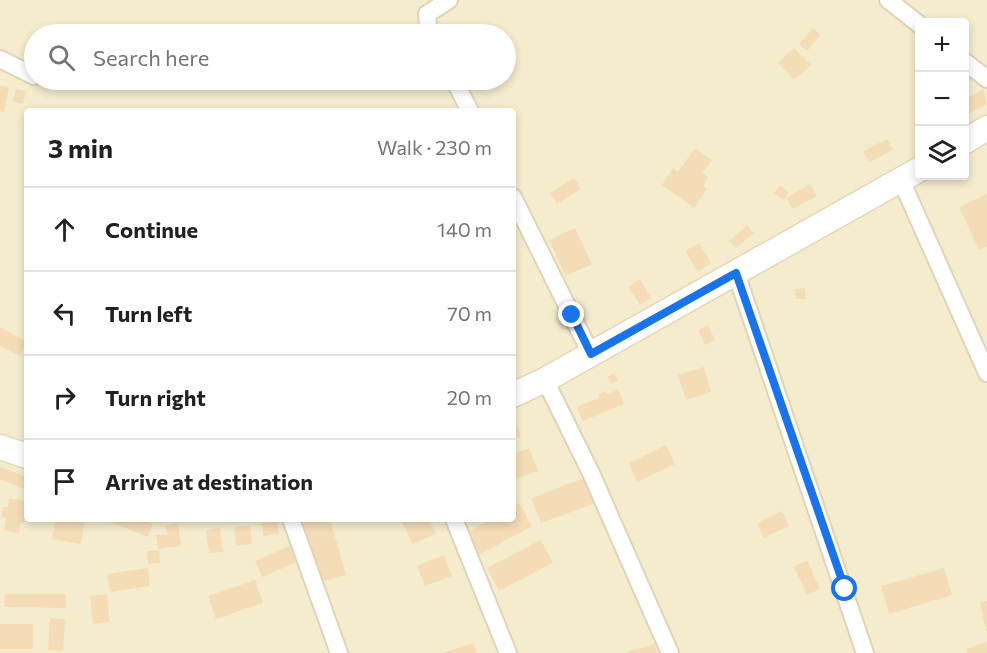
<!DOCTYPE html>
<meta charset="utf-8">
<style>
body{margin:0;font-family:Commissioner,sans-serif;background:#f2f2f2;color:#202124}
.controls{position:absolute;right:18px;top:18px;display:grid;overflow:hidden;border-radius:6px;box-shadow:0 3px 9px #0003}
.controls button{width:54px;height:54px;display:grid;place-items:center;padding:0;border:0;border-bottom:2px solid #e0e0e0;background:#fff;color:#202124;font:30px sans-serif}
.stop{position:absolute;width:18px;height:18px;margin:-14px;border:4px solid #1a73e8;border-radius:50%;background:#fff}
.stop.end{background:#1a73e8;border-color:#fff;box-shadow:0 2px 6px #0008}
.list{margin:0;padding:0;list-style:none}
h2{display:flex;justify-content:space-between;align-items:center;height:78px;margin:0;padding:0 24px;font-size:26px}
h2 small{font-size:20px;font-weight:400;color:#757577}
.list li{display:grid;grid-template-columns:39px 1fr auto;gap:18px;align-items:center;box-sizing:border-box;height:84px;padding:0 24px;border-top:2px solid #e0e0e0}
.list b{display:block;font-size:22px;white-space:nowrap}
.list em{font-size:20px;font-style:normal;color:#757577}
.icon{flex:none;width:33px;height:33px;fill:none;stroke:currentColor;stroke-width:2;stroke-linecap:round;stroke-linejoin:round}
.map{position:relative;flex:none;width:987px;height:653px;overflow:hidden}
.search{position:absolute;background:#fff;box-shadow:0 3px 9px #0003;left:24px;top:24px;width:492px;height:66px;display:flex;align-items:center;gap:15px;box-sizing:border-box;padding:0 21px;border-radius:33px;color:#757577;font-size:22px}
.panel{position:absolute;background:#fff;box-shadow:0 3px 9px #0003;left:24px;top:108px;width:492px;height:414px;border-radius:6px}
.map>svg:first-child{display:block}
</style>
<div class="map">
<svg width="987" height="653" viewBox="0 0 987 653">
<rect width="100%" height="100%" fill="#fdf8e0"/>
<path fill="#f5ecce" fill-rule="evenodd" d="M0,0H987V653H0ZM920,22H964V176H920ZM34,34H506V80H34ZM27,111H513V519H27Z"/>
<g fill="#f4dcb6">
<path d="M407,23L414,34H387Z"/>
<path d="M813,28L821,35L807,51L799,44Z"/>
<path d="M794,48L811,65L794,80L778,63Z"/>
<path d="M0,86L9,87L4,112L0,111Z"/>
<path d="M16,89L26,91L23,104L13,102Z"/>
<path d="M984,89L987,104L964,116V99Z"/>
<path d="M887,139L893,150L869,162L863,151Z"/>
<path d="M695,148L712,160L702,173L708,177L703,186L707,189L694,208L662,185L673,168L678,172Z"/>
<path d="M574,178L581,189L557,204L550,193Z"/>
<path d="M810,184L817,196L793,209L786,198Z"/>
<path d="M780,185L789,193L783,200L774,193Z"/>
<path d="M987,194V247L979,250L959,207Z"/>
<path d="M747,225L754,233L736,248L729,241Z"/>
<path d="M575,228L592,264L566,276L549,240Z"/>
<path d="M699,243L711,263L698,272L685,251Z"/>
<path d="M640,279L651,298L640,305L628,287Z"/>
<path d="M805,288L806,299H796L795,289Z"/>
<path d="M708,325L715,340L705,345L698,330Z"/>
<path d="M0,327L27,342L20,356L0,346Z"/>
<path d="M704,367L711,392L686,400L678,375Z"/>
<path d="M614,373L618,380L611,384L607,377Z"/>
<path d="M618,390L624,404L583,421L577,407L600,397L598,394L606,391L607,394Z"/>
<path d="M516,423L521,436L513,439V424Z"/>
<path d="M666,445L675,464L637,482L629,463Z"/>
<path d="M529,448L538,471L514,480L513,454Z"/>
<path d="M0,467L27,477V490L0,479Z"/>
<path d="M584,478L593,504L541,523L531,498Z"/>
<path d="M9,498L25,501L24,523L21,522L19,533L4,531L6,518L1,517L3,507H8Z"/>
<path d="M519,503L532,526L479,555L477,550L471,553L467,533L491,519H513V506Z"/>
<path d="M782,511L789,526L764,538L757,523Z"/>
<path d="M56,519H85L81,544L52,539Z"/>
<path d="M103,519H139L153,524L148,537Z"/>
<path d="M312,519H330L346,575L320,582L303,521Z"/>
<path d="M401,519H429L436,534L412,544Z"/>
<path d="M277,521L279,534L263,536L262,523Z"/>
<path d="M178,523L181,546L158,549L156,535L167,534L165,525Z"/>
<path d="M250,526L252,544L236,545L234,527Z"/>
<path d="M220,528L223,552L209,553L206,530Z"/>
<path d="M541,540L553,563L499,591L487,568Z"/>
<path d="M292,545L299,561L262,577L255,561Z"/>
<path d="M159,550L160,563L148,564L147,551Z"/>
<path d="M444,555L452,576L425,586L417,566Z"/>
<path d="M807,560L820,589L807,595L794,567Z"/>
<path d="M148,568L150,586L110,592L107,574Z"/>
<path d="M944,568L952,595L889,614L881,586Z"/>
<path d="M255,580L263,603L216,619L208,596Z"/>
<path d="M5,594H66V608L4,607Z"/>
<path d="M107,594L110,622L93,624L90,596Z"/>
<path d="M987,601V631H986L980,602Z"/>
<path d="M50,618L65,619L63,651L48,650Z"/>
<rect x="0" y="624" width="33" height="25"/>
<path d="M987,642V653H967L966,649Z"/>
<path d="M473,643L477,653H443Z"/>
<path d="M655,644L657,653H627V652Z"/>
</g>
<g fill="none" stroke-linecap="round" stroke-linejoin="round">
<defs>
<g id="street">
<path d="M888,0L920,25"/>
<path d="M432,34L428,26L427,14L449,0"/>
<path d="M0,59L34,76"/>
<path d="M964,61L987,79"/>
<path d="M454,80L470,111"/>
<path d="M901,180L987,373"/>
<path d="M513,197L591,354"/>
<path d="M736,273L865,653"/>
<path d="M545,380L591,473L670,653"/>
<path d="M291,519L339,653"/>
<path d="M454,519L508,653"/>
</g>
<g id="secondary">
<path d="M964,142L987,128"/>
<path d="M513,395L545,380L920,169"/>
<path d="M0,447L27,456"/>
</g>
</defs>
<use href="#street" stroke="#dfd3b9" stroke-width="20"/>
<use href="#secondary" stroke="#e4d6b6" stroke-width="27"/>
<use href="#street" stroke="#fff" stroke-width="16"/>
<use href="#secondary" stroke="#fff" stroke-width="24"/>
</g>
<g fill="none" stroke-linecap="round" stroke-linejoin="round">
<path stroke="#1a73e8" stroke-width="8" d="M572,315L591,354L736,273L845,589"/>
</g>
</svg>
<div class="controls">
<button>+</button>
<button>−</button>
<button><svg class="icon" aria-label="layers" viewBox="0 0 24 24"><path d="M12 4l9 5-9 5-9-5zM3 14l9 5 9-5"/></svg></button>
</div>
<div class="stop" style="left:845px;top:589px"></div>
<div class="stop end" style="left:572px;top:315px"></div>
<div class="search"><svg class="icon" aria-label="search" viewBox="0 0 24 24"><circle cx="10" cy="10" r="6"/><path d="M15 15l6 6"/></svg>Search here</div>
<section class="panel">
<h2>3 min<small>Walk · 230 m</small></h2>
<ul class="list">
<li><svg class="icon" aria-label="ahead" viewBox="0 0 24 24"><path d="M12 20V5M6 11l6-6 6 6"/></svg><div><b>Continue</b></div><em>140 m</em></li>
<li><svg class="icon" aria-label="left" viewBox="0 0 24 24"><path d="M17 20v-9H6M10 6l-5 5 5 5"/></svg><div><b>Turn left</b></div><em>70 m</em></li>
<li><svg class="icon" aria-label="right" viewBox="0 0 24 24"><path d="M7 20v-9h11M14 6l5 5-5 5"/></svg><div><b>Turn right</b></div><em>20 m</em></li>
<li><svg class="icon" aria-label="arrive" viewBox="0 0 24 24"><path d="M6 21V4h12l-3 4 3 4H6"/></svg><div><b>Arrive at destination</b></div></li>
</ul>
</section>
</div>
